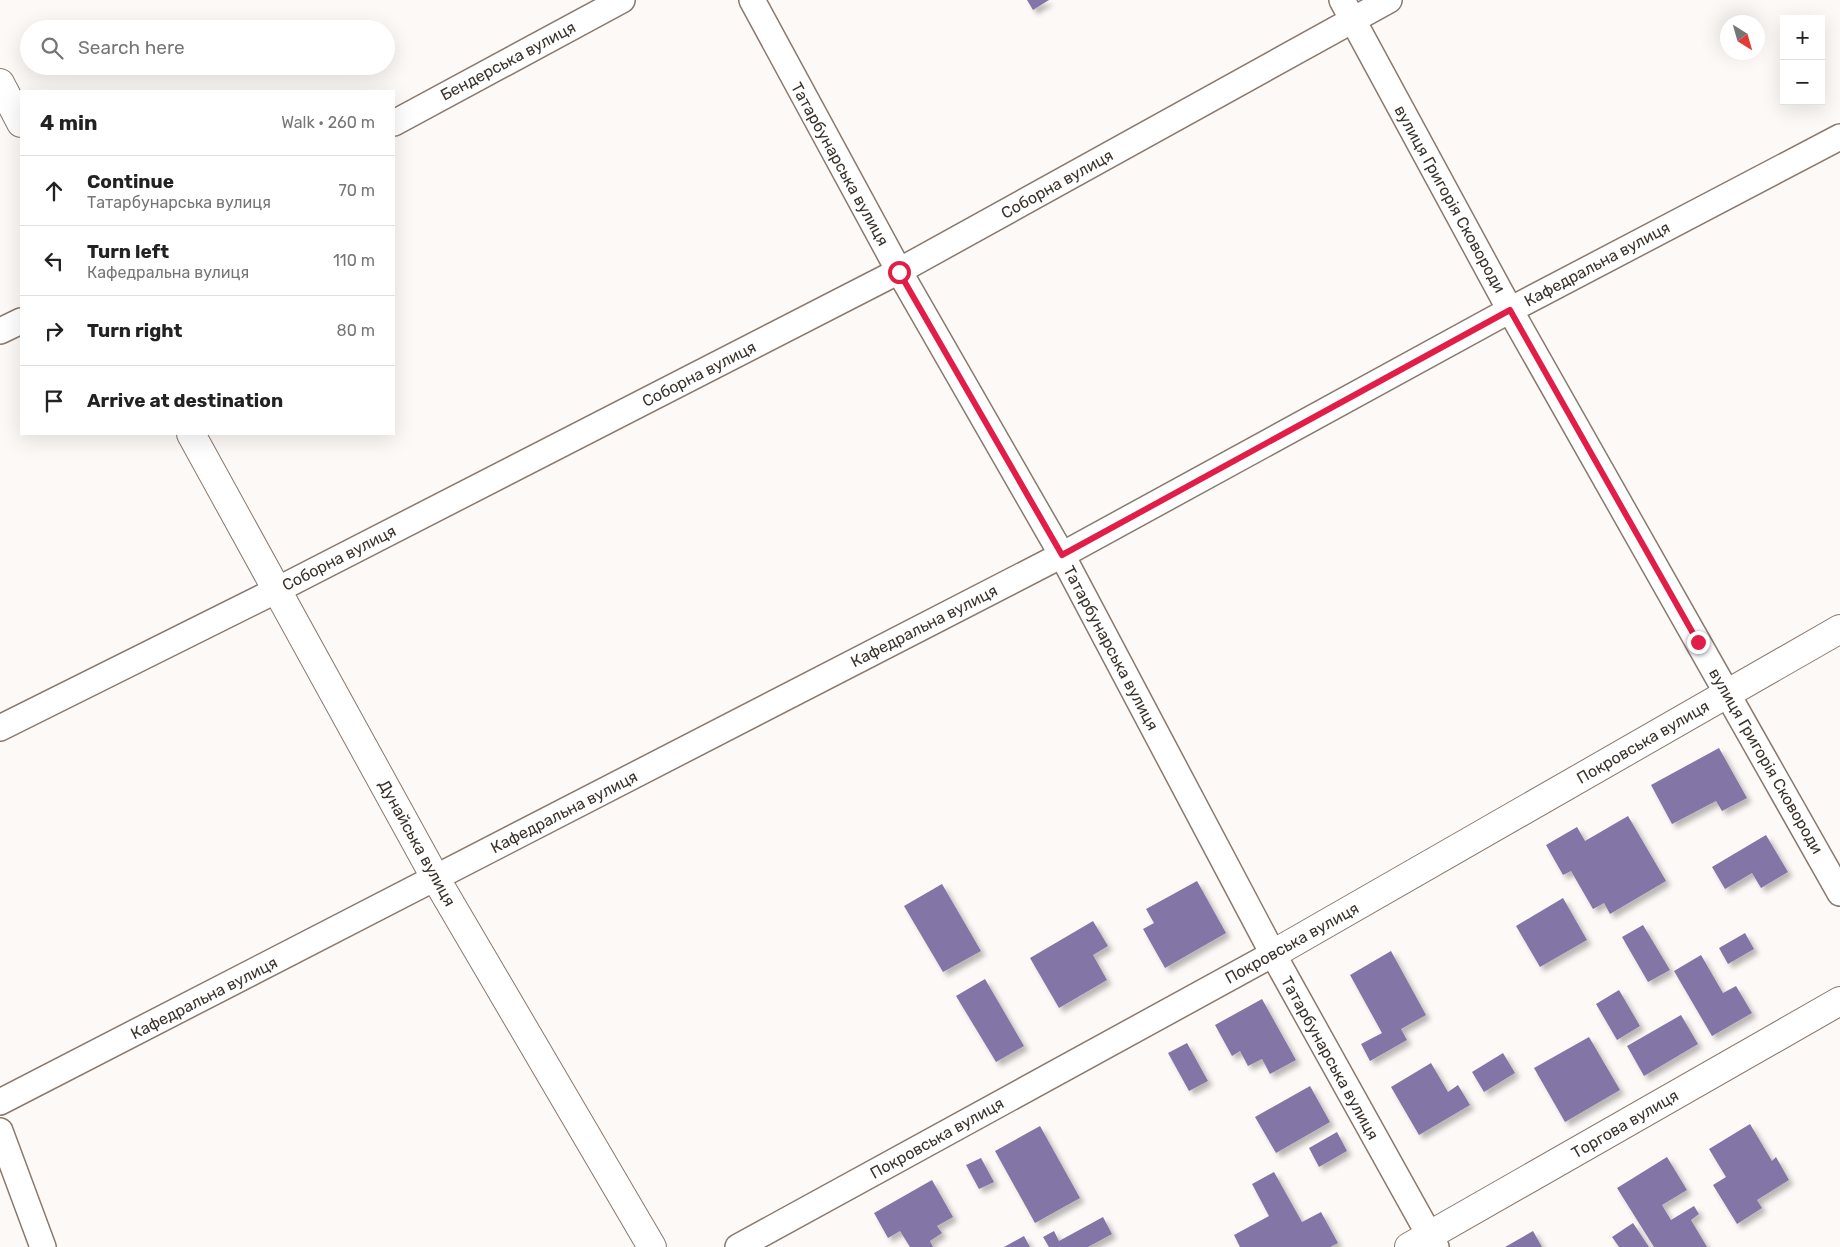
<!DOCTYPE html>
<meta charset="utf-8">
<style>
body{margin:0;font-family:Rubik,sans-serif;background:#f2f2f2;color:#222}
.controls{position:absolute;right:15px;top:15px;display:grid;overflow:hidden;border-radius:0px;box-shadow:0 5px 20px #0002}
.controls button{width:45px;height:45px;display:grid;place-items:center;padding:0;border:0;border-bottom:1px solid #e0e0e0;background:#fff;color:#222;font:25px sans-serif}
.compass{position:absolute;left:1720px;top:15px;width:45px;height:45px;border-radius:50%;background:#fff;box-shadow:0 5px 20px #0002;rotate:143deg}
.stop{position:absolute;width:15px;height:15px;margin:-11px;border:4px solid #e11d48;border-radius:50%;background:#fff}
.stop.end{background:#e11d48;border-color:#fff;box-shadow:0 1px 5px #0008}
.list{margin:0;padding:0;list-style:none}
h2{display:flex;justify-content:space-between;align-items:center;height:65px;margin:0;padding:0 20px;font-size:21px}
h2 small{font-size:16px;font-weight:400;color:#767676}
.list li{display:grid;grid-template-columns:32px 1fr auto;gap:15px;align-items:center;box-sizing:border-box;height:70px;padding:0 20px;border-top:1px solid #e0e0e0}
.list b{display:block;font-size:19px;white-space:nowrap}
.list p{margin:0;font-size:16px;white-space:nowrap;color:#767676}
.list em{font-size:16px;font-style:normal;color:#767676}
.icon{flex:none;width:28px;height:28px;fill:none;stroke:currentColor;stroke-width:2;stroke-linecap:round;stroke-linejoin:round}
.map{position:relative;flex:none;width:1840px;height:1247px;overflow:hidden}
.search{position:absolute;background:#fff;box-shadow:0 5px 20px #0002;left:20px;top:20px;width:375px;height:55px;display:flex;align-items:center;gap:12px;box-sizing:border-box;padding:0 18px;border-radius:28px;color:#767676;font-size:19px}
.panel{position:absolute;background:#fff;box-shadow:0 5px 20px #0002;left:20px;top:90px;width:375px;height:345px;border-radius:0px}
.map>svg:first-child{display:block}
</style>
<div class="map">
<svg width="1840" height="1247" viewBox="0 0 1840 1247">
<defs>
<filter id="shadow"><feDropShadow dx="4.5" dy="4.5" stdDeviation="2.5" flood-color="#0004"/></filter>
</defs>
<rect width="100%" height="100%" fill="#fdf9f6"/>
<g fill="#8376a7" filter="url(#shadow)">
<path d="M1027,0H1049L1033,10Z"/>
<path d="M1719,748L1747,798L1722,811L1716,801L1672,824L1651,785Z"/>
<path d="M1628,816L1666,881L1610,914L1604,903L1593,909L1571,871L1563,875L1546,845L1577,827L1585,841Z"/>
<path d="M1766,835L1788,872L1761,888L1752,873L1725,889L1712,867Z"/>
<path d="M1197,881L1226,933L1165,968L1143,929L1154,923L1146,909Z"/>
<path d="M942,884L981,951L943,972L904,906Z"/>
<path d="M1563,898L1587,940L1540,967L1516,926Z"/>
<path d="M1093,921L1108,946L1093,955L1107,980L1059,1008L1030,958Z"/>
<path d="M1643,925L1670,970L1648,982L1622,937Z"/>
<path d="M1745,933L1754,949L1728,964L1719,948Z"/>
<path d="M1391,951L1426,1015L1401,1029L1407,1040L1370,1061L1361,1044L1382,1033L1350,975Z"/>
<path d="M1701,955L1723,993L1736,986L1752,1013L1712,1036L1674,971Z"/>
<path d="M985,979L1024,1046L996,1062L956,996Z"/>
<path d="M1619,990L1640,1026L1617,1040L1596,1004Z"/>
<path d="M1262,999L1296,1060L1270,1074L1262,1059L1248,1066L1240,1051L1232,1056L1215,1025Z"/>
<path d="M1681,1015L1698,1044L1644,1076L1627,1046Z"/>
<path d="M1589,1037L1620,1090L1565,1122L1534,1068Z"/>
<path d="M1187,1043L1208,1081L1189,1091L1168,1053Z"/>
<path d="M1503,1053L1515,1073L1484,1092L1472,1072Z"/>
<path d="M1431,1063L1448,1092L1458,1085L1470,1105L1419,1135L1391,1087Z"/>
<path d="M1310,1086L1330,1122L1276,1153L1255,1117Z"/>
<path d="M1750,1124L1772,1161L1776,1157L1789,1180L1757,1200L1762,1208L1737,1224L1713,1185L1726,1177L1709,1149Z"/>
<path d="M1040,1126L1080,1198L1035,1223L995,1151Z"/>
<path d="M1337,1132L1347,1151L1319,1167L1309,1148Z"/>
<path d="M1667,1157L1687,1190L1662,1205L1671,1220L1694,1206L1699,1214L1691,1220L1707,1247H1654L1617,1188Z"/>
<path d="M981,1158L994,1182L979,1189L966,1165Z"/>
<path d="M1274,1172L1302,1222L1321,1212L1338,1243L1330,1247H1240L1234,1235L1269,1216L1252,1184Z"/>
<path d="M932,1180L953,1217L937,1226L942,1233L930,1241L933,1247H910L900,1231L888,1238L874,1213Z"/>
<path d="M1103,1217L1112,1234L1088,1247H1049L1043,1237L1054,1231L1059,1241Z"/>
<path d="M1633,1223L1649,1247H1619L1612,1237Z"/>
<path d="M1533,1231L1542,1247H1505Z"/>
<path d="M1024,1236L1030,1247H1004Z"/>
</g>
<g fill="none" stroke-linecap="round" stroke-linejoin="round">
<defs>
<g id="minor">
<path d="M752,0L899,271L1062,555L1273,954L1436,1247"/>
<path d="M1342,0L1510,310L1840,893"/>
<path d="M394,123L622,0"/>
<path d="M0,331L21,321"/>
<path d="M0,728L277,590L899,271L1389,0"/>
<path d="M0,1102L1062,555L1510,310L1840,137"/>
<path d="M0,1131L43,1247"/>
<path d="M738,1247L1273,954"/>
</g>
<path id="tertiary" d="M1273,954L1840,629"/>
<g id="secondary">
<path d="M0,83L21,123"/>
<path d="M191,434L436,879L652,1247"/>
<path d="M1409,1247L1840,1001"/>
</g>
</defs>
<use href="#minor" stroke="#8a796d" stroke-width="28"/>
<use href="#tertiary" stroke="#8a796d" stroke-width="30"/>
<use href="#secondary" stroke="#8a796d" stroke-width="30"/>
<use href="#minor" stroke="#fff" stroke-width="25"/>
<use href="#tertiary" stroke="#fff" stroke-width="28"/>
<use href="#secondary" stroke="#fff" stroke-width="28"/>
</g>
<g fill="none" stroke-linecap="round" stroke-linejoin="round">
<path stroke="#e11d48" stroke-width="6" d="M899,272L1062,555L1510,310L1698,642"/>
</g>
<g text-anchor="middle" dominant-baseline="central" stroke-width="5" stroke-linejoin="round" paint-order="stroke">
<g font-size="16" fill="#3b342e" stroke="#fff">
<text transform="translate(508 61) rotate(-28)">Бендерська вулиця</text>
<text transform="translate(840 164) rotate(61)">Татарбунарська вулиця</text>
<text transform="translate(1057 184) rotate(-29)">Соборна вулиця</text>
<text transform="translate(1450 199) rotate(61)">вулиця Григорія Сковороди</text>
<text transform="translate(1597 264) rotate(-28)">Кафедральна вулиця</text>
<text transform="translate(699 374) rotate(-27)">Соборна вулиця</text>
<text transform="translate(339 558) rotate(-27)">Соборна вулиця</text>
<text transform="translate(924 626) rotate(-27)">Кафедральна вулиця</text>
<text transform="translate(1111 648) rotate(62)">Татарбунарська вулиця</text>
<text transform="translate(1643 742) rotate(-30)">Покровська вулиця</text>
<text transform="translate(1766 761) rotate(60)">вулиця Григорія Сковороди</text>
<text transform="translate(564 812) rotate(-27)">Кафедральна вулиця</text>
<text transform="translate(417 843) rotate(61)">Дунайська вулиця</text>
<text transform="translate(1292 943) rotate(-29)">Покровська вулиця</text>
<text transform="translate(204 998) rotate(-27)">Кафедральна вулиця</text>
<text transform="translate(1330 1058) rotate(61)">Татарбунарська вулиця</text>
<text transform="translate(1625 1124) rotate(-30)">Торгова вулиця</text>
<text transform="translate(937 1138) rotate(-29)">Покровська вулиця</text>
</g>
</g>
</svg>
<div class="controls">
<button>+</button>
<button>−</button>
</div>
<svg class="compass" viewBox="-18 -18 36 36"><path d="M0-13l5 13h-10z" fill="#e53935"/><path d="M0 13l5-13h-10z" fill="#767676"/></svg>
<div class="stop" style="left:899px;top:272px"></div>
<div class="stop end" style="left:1698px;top:642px"></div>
<div class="search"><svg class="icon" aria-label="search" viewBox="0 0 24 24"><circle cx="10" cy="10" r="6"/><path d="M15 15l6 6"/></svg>Search here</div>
<section class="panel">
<h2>4 min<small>Walk · 260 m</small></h2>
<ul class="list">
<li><svg class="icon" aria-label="ahead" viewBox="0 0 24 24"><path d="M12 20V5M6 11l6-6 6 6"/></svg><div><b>Continue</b><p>Татарбунарська вулиця</p></div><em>70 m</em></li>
<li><svg class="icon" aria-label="left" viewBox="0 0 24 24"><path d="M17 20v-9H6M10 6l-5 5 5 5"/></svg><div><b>Turn left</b><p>Кафедральна вулиця</p></div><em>110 m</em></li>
<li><svg class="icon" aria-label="right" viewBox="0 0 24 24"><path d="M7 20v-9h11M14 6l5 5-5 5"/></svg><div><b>Turn right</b></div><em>80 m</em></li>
<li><svg class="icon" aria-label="arrive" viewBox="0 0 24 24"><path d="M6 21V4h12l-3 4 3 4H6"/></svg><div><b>Arrive at destination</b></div></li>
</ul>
</section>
</div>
